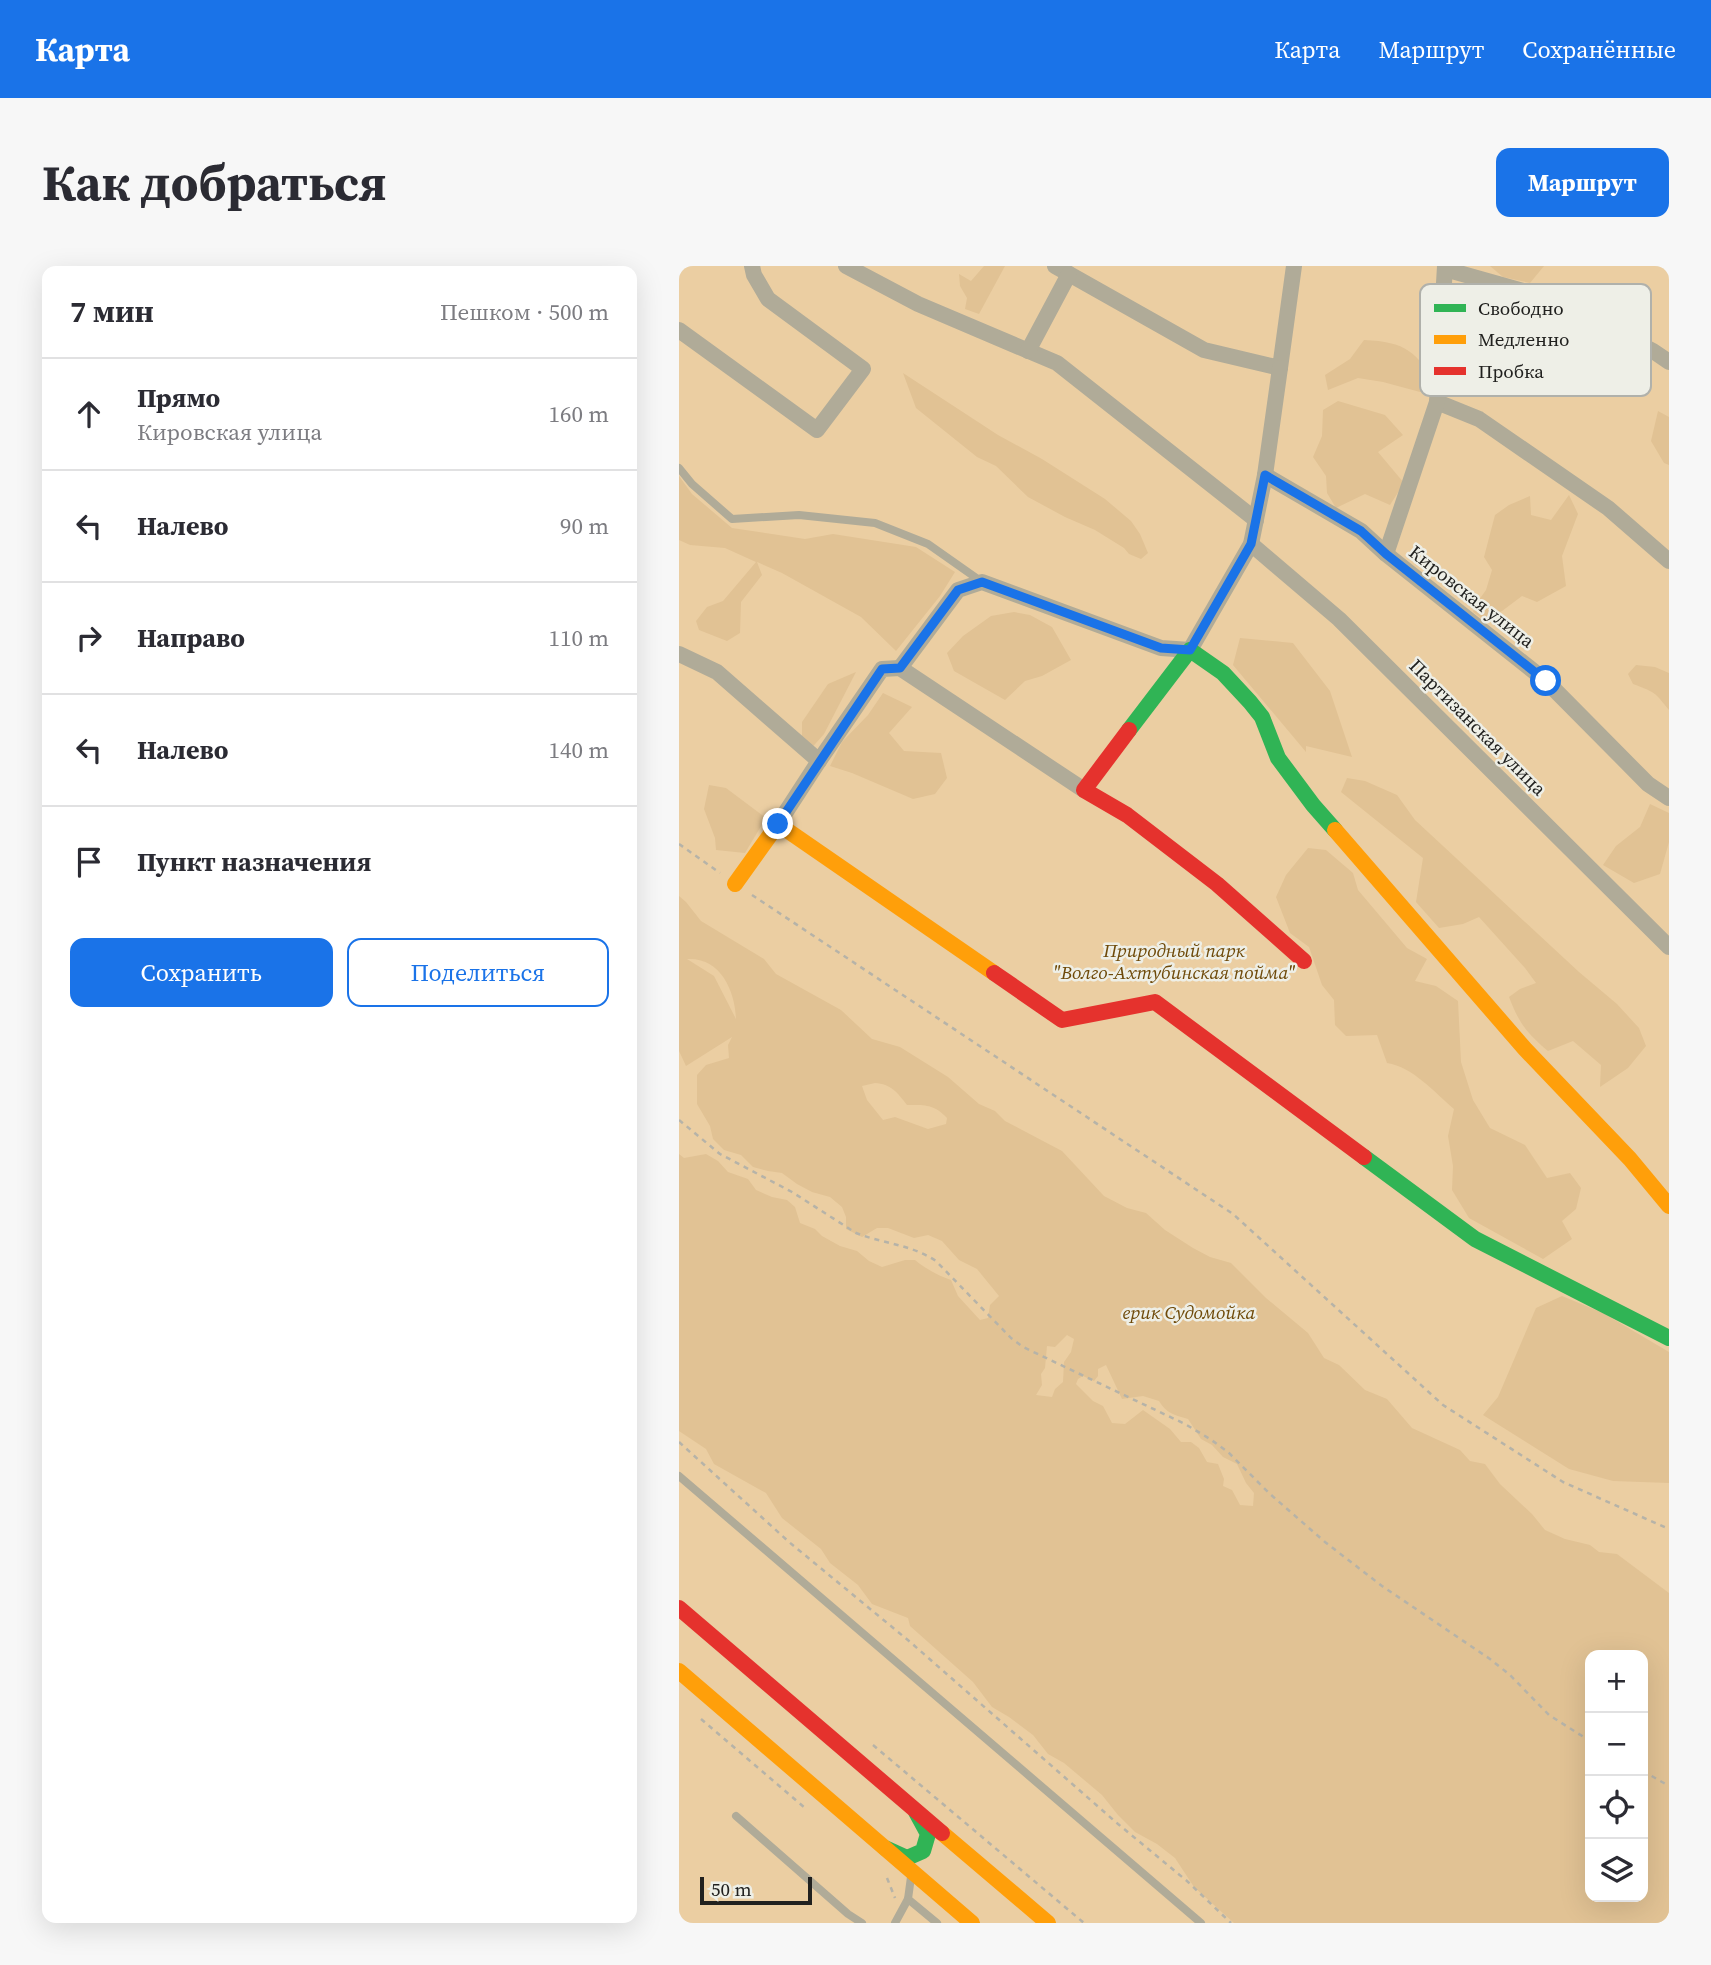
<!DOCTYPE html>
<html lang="ru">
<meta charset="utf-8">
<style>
body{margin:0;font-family:"Source Serif 4",serif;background:#f7f7f7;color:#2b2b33}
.controls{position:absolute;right:21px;bottom:21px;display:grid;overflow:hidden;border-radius:14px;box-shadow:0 7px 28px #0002}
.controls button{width:63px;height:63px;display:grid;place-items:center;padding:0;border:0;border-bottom:2px solid #e1e1e2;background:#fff;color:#2b2b33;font:35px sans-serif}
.scale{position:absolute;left:21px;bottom:18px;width:112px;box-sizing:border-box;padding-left:7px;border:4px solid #21211f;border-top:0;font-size:19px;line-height:24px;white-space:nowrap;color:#21211f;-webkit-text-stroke:5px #eeefe7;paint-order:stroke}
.stop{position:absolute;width:21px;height:21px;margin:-16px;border:5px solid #1a73e8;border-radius:50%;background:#fff}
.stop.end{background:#1a73e8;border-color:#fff;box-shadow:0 2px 7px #0008}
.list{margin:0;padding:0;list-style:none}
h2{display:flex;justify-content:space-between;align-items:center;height:91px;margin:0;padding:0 28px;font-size:30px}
h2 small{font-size:23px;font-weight:400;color:#7c7c81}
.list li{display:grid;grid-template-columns:46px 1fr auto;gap:21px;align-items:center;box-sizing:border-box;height:112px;padding:0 28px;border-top:2px solid #e1e1e2}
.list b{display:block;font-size:26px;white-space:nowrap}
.list p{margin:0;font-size:23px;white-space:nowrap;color:#7c7c81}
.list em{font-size:23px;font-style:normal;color:#7c7c81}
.actions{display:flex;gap:14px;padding:21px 28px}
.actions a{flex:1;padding:16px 0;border:2px solid #1a73e8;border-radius:14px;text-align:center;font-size:24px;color:#1a73e8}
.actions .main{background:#1a73e8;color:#fff}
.icon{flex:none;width:38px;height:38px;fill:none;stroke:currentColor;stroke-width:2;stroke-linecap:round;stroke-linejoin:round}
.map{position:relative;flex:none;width:990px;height:1657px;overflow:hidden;border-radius:14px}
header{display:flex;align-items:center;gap:42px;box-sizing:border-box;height:98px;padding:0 35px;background:#1a73e8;color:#fff}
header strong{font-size:33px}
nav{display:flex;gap:38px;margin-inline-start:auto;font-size:24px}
.intro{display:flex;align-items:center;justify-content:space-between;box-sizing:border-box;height:168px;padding:0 42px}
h1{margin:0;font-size:49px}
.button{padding:18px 32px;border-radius:14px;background:#1a73e8;color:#fff;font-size:24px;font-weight:700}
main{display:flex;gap:42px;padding:0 42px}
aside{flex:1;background:#fff;border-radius:14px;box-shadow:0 7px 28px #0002}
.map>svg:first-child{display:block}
</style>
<header>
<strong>Карта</strong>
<nav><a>Карта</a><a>Маршрут</a><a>Сохранённые</a></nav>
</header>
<div class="intro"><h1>Как добраться</h1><a class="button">Маршрут</a></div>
<main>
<aside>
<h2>7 мин<small>Пешком · 500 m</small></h2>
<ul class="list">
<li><svg class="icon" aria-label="ahead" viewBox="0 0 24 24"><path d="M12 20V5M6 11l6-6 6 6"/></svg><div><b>Прямо</b><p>Кировская улица</p></div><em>160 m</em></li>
<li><svg class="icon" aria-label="left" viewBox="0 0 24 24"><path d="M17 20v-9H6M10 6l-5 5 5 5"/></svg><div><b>Налево</b></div><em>90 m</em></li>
<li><svg class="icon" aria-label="right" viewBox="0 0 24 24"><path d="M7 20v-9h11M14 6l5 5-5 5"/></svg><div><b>Направо</b></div><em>110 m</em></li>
<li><svg class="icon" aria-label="left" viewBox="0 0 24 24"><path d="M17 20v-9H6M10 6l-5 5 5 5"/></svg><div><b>Налево</b></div><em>140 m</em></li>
<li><svg class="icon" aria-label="arrive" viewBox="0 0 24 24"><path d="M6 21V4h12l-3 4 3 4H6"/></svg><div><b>Пункт назначения</b></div></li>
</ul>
<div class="actions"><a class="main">Сохранить</a><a>Поделиться</a></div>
</aside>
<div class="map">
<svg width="990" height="1657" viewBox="0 0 990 1657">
<rect width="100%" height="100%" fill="#edede9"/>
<path fill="#ebcea2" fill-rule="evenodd" d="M0,0H990V1657H0ZM911,1389H964V1631H911Z"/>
<g fill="#e1c294" fill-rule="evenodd">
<path d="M305,0H326L300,48L286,43L288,32L281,20L280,8L292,15Z"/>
<path d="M811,0H865L851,17L824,11Z"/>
<path d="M685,74C727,76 738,85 758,122L741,126L704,116L679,112L649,124L646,109L671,93Z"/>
<path d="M224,107L319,169L363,193L426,233L452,255L461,268L469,287L462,293L450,288L445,282L416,264L386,251L349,231L317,200L298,191L237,142Z"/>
<path d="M659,135L706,149L724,169L699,186L725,217L711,239L686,228L657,242L648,227L647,210L634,191L643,170L644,144Z"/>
<path d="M979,145L990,151V199L985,197L972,175Z"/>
<path d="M0,210L13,228L53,262L126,273L154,268L237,281L276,306L261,330L217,385L182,351L103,307L78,296L83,309L62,336L61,367L48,375L20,364L17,355L28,341L44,335L77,296L46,282L11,279L0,274Z"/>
<path d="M890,229L899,248L883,290L887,320L858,336L843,330L823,345L805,354L794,346L797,338L807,324L813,304L805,291L816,249L830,239L851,230L852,249L872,254Z"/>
<path d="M335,346L351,349L373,361L392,394L363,410L346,415L326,434L275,405L268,387L284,370L312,350Z"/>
<path d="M561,372L614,377L651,425L673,491L627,480V486L554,399Z"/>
<path d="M957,399L976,401L990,407V444C975,426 978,427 954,418L949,408Z"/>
<path d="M177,406L145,468L129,486L123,480V456L149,418Z"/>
<path d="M204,427L233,441L210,467L225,485L262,487L268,512L256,528L234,533L173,507L151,500L163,476L189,449Z"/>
<path d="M668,512L686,515L718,529L736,554L900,706L938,738L960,762L967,780L949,802L921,821L922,799L894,775L869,785C847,766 840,757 830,731L841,723L857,717L846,702L800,651L784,658L760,662L737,636L744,592L662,526Z"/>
<path d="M30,519L47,522L87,552L66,587L37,584L36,572L25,543Z"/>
<path d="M971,538L990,547V576L981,608L955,617L924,599L937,580L961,561Z"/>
<path d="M629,582L647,584L674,607L679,624L728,682L748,693L736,715L757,720L779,735L782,796L794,834L811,862L846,879L868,912L891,907L902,922L897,943L883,955L893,973L864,993L790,952L773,924L774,900L769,870L775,843C755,826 734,801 708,797L698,769L667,770L656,759L655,734L643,719L630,681L611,667L597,631L607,609Z"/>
<path d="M0,630L7,636L22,655L85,693L97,708L162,744L193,773L221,781L269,811L300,838L316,845L326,855L383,885L425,930L448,942L467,947L486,964L514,982L531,991L552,997L587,1032L629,1067L645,1092L660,1099L686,1124L708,1133L733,1162L781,1184L791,1195L806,1198L821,1218L853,1248L866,1264L886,1273L911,1279L920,1286L938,1288L990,1327V1657H555L515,1621L496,1592L478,1578L456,1566L439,1549L423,1529L385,1497L369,1488L354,1469L330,1451L313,1441L294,1416L231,1360L229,1352L193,1338L179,1319L151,1297L142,1283L103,1252L87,1227L35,1198L27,1183L0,1165V888L5,892L27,888L39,895L49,906L69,913L77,924L93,931L108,934L116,941L121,957L136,963L143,970L161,980L178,985L190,995L203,1001L226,994H236C247,1003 258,1009 272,1014L279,1030L301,1054L309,1052L311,1039L320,1030L298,1003L280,994L263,975L249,969L235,972L209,962H198L183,971L167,963V951L163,941L151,931L133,926L118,918L103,907L89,905L74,901L62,889L45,884L34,873L31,860L18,838V809L27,799L50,792L49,779L53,771L7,800L0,785ZM8,693C41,691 56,724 57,753L35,710ZM196,817C212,818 218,826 228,839C246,839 255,838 268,852L267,858L249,863L216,851L204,854L188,834L183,820ZM388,1069L395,1073L392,1086L385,1096L384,1116L376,1123L373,1131L357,1129L363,1119L362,1108L366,1102L368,1080L376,1081ZM427,1099L443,1133L464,1130L480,1135C487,1147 495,1149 509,1153L522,1173L533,1179L544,1191L558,1198L567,1217L575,1227L574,1240L561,1239L553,1224L544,1220L545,1213L539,1198L528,1196L520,1182L512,1176H502L491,1163L464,1144L446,1158L433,1157L424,1140L414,1135L397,1118L399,1113L404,1110L415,1115L419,1110V1103ZM911,1389H964V1631H911Z"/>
<path d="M883,1030L924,1047L990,1086V1217L934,1215L890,1203L804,1149L819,1131L857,1042Z"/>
</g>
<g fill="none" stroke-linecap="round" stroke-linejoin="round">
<g stroke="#b6b3a8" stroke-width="2.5" stroke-dasharray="5 5" stroke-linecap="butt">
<path d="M0,578L41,607"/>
<path d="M73,629L554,948L764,1139L884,1216L990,1263"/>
<path d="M0,854L41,888L113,926L177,967C205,978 231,978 257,995L332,1072L344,1081L506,1158L531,1173L549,1186L591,1228L646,1276L703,1320L811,1393L831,1409L870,1449L911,1475"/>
<path d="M0,1176L110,1276L230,1375L439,1558L508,1615L552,1657"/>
<path d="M22,1453L126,1542"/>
<path d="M194,1479L405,1657"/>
<path d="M964,1505L990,1520"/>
<path d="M208,1612L216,1632"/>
</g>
<g stroke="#b0ab98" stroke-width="8">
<path d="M0,202L13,218L53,253L120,249L196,257L249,278L303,316"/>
<path d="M0,1210L522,1657"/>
<path d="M57,1550L169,1648L183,1657"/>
<path d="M232,1611L229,1633L258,1657"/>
<path d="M216,1657L229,1633"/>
</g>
<g stroke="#b0ab98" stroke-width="16">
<path d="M167,0L239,38L378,97L577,254"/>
<path d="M376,0L525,84L601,102L615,0"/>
<path d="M766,3L879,35L974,85L990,96"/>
<path d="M0,64L138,164L184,103L89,33L75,9L73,0"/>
<path d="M349,85L390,8"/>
<path d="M758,136L800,153L929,242L990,295"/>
<path d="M586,209L682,265L707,288L867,415L969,518L990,532"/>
<path d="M572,278L660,353L990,681"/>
<path d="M707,288L758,136L766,0"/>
<path d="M0,388L38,406L140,495L203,403L221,402"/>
<path d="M405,524L221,402L279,324L303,316L482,382L511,384L572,278L586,209L601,102"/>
<path d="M99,558L140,495"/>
</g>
<g stroke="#30b455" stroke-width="16">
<path d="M450,464L511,384L544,407L571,436L583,451L599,492L634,539L656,564"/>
<path d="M685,891L796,973L990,1072"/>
<path d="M206,1582L228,1592L244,1585L249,1568L237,1546"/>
</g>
<g stroke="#ff9f0a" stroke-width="16">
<path d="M656,564L846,783L951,893L990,940"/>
<path d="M56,618L99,558L315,707"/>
<path d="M0,1405L293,1657"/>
<path d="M263,1567L369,1657"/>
</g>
<g stroke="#e5322d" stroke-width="16">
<path d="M450,464L405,524L448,549L538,618L625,695"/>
<path d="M315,707L383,754L476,736L685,891"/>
<path d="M0,1342L263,1567"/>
</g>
</g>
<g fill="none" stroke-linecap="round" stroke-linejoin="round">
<path stroke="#1a73e8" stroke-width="9" d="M99,558L203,403L221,402L279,324L303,316L482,382L511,384L572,278L586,209L682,265L707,288L867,415"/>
</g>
<g text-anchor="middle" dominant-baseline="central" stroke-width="5" stroke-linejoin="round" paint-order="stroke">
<g font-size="19" fill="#21211f" stroke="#eeefe7">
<text transform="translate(793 330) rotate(38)">Кировская улица</text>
<text transform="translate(799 461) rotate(45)">Партизанская улица</text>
</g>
<g font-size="19" font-style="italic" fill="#6e4908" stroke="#eeefe7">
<text x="495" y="684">Природный парк<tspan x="495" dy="22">"Волго-Ахтубинская пойма"</tspan></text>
<text x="510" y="1046">ерик Судомойка</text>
</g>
</g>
<rect x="741" y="18" width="231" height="112" rx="10" fill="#eeefe7" stroke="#b0b1ab" stroke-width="2"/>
<rect x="755" y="38" width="32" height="8" fill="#30b455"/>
<rect x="755" y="69" width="32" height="9" fill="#ff9f0a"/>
<rect x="755" y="101" width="32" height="8" fill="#e5322d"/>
<g font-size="19" fill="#21211f">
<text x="799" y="49">Свободно</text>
<text x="799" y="80">Медленно</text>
<text x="799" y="112">Пробка</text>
</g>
</svg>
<div class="controls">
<button>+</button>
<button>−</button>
<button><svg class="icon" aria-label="locate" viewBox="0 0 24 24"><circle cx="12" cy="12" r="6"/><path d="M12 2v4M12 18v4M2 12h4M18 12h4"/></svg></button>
<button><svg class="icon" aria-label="layers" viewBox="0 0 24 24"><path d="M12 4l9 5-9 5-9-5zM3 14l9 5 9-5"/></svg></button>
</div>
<div class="scale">50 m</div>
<div class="stop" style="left:867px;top:415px"></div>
<div class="stop end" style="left:99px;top:558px"></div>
</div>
</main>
